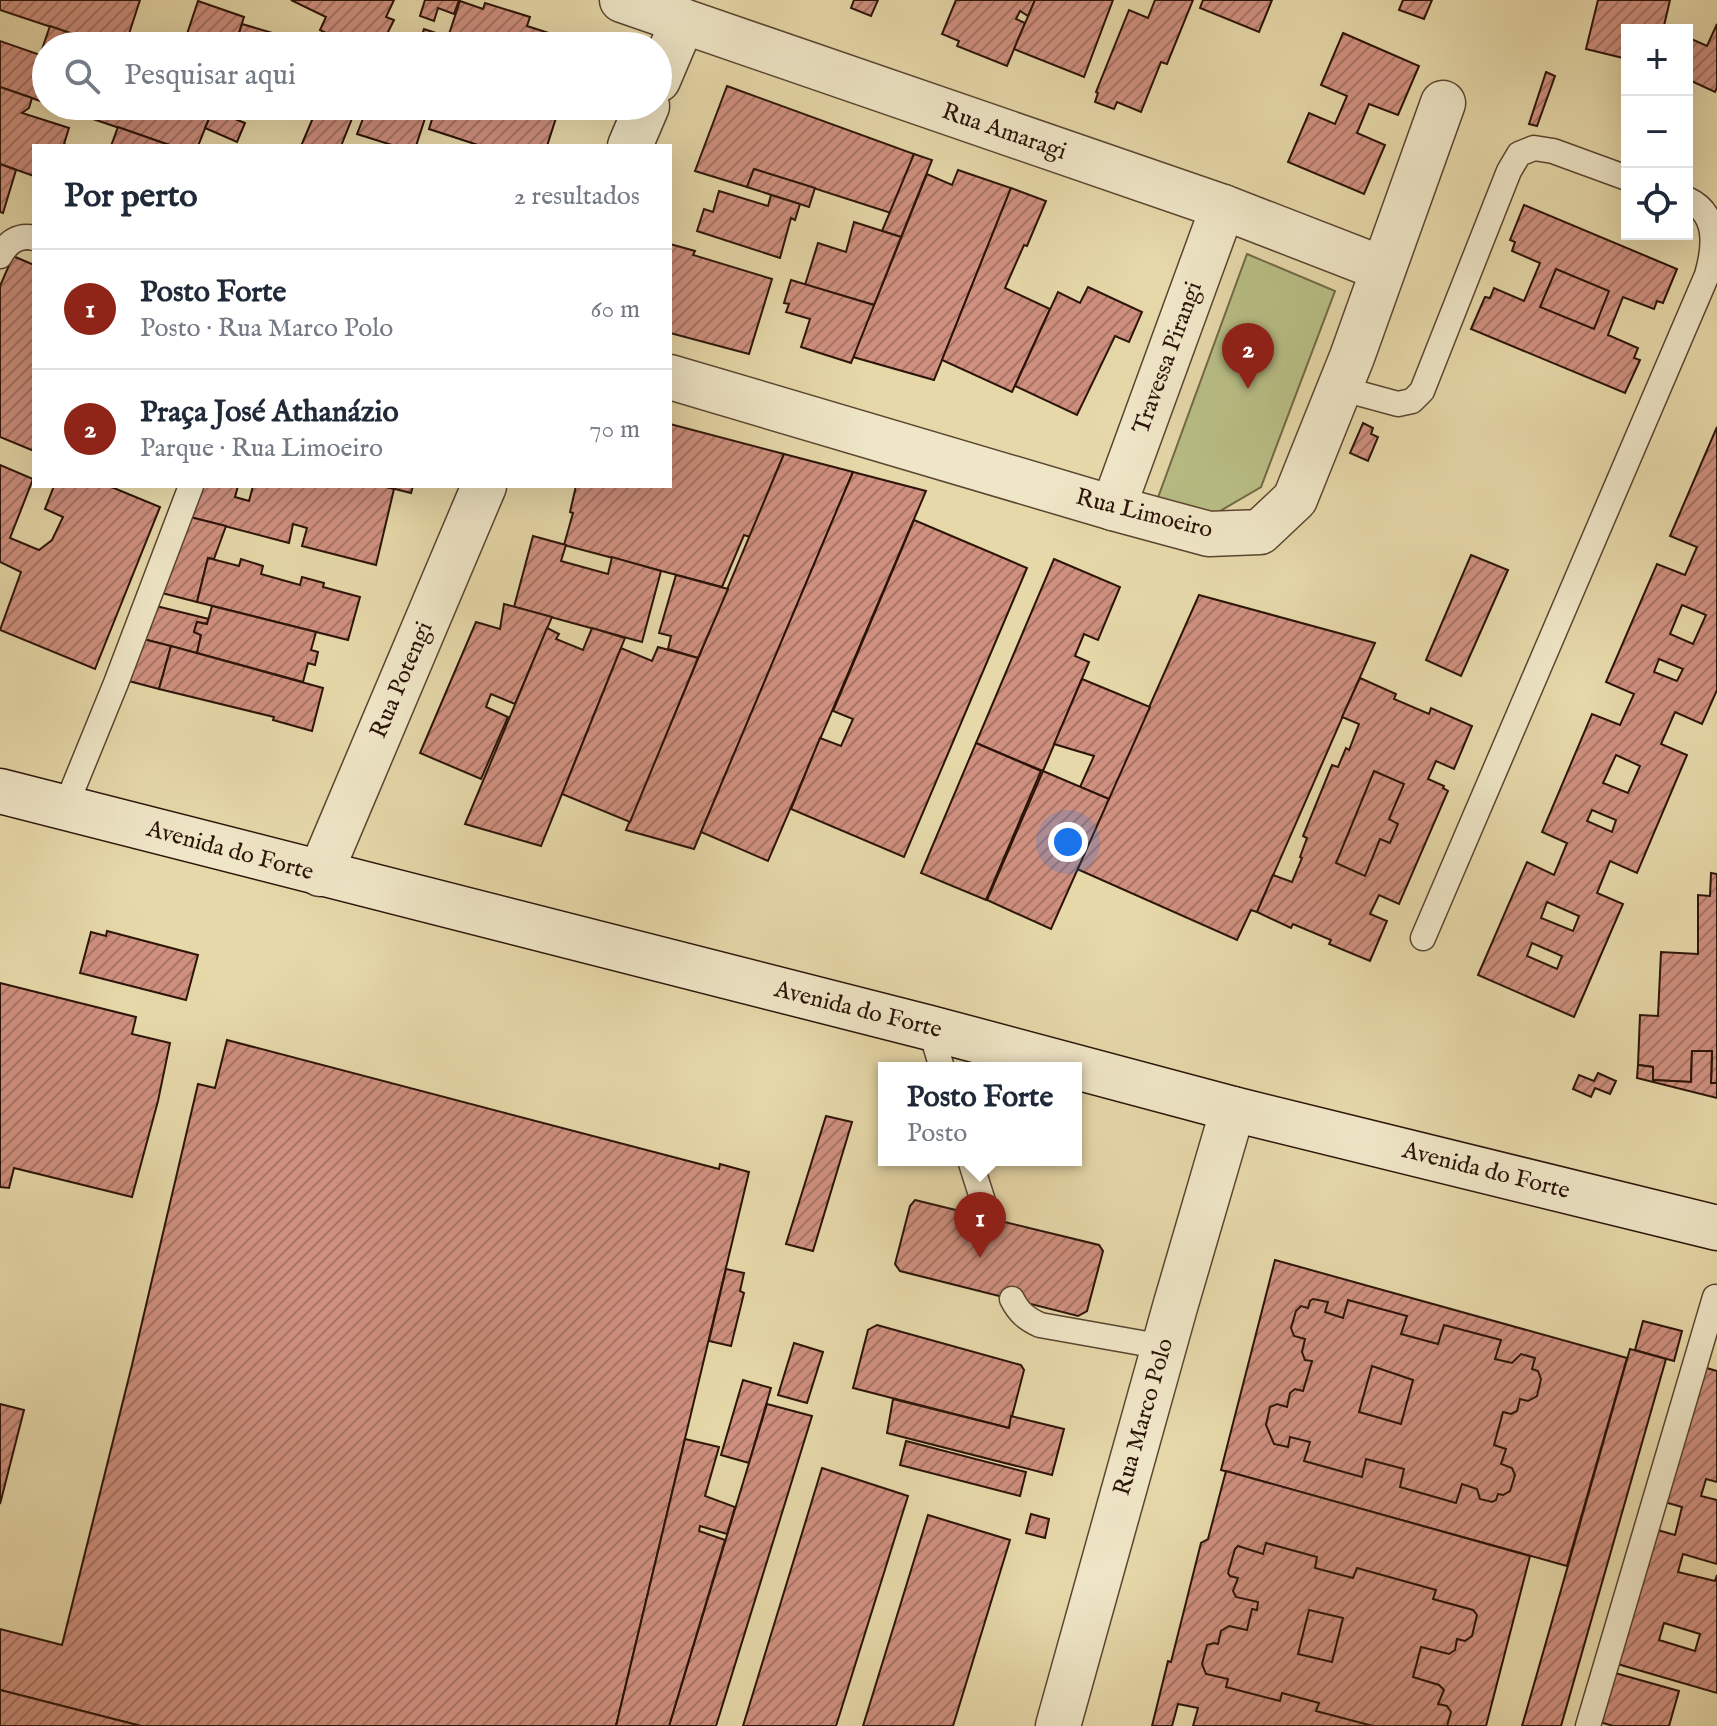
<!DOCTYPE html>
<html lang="pt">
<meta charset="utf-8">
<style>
body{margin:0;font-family:"IM FELL English",serif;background:#f6f6f7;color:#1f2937}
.controls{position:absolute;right:24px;top:24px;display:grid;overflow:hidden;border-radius:0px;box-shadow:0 8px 32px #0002}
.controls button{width:72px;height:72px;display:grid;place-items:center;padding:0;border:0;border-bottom:2px solid #e0e1e3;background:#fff;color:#1f2937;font:40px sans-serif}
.you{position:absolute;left:1068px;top:842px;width:28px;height:28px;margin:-20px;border:6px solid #fff;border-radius:50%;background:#1a73e8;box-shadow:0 0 0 12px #1a73e833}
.badge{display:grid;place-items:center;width:52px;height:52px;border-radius:50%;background:#8f2418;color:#fff;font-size:26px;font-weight:700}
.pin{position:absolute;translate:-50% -66px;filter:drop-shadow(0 2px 4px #0008)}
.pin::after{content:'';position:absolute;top:42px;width:28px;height:24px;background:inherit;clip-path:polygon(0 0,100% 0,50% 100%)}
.popup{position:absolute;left:878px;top:1062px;width:204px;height:104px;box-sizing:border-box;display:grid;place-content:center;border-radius:0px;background:#fff;filter:drop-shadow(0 2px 6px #0005);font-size:26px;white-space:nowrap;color:#747a83}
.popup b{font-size:30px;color:#1f2937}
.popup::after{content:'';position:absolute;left:50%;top:100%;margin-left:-16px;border:16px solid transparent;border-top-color:#fff}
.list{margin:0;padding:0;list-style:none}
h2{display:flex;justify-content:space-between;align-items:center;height:104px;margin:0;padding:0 32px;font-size:34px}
h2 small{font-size:26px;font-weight:400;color:#747a83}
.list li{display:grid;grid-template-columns:52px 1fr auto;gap:24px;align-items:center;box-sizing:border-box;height:120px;padding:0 32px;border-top:2px solid #e0e1e3}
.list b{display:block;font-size:30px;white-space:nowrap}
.list p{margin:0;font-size:26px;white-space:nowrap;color:#747a83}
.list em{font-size:26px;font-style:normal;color:#747a83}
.icon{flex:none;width:44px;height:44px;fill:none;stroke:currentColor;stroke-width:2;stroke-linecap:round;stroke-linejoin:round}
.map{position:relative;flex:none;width:1717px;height:1726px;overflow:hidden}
.search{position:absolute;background:#fff;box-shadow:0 8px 32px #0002;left:32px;top:32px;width:640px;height:88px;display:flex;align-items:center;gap:20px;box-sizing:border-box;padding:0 28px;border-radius:44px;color:#747a83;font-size:30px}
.panel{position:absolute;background:#fff;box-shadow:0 8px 32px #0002;left:32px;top:144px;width:640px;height:344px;border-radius:0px}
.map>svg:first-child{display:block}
</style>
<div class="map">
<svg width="1717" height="1726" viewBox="0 0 1717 1726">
<defs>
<pattern id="building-hatch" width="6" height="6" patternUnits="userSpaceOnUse" patternTransform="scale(2)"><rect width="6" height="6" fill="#cf907f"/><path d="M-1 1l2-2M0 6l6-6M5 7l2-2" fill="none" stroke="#a87466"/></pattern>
</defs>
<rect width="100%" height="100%" fill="#e6d8a9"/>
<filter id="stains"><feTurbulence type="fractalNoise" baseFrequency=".0025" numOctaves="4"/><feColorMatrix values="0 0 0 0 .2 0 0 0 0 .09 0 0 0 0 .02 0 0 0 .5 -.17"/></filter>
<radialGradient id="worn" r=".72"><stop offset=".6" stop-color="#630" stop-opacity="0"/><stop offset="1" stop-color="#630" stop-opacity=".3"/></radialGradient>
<path fill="#b8be85" stroke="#726946" stroke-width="2" d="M1247,254L1335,291L1261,487L1215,514L1156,503Z"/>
<g fill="url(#building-hatch)" stroke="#2c1408" stroke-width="2" fill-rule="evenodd">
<path d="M0,0H140L125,46H108L0,10Z"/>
<path d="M291,0H394L386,17L394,20L381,46H352L320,30L326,17Z"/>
<path d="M425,0H459L454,14L438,8L434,21L420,16Z"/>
<path d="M854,0H878L871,16L851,8Z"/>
<path d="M956,0H1035L1028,16L1020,11L1016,19L1025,23L1007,66L957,46L959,41L942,34Z"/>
<path d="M1035,0H1113L1084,77L1014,49Z"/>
<path d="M1155,0H1193L1167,64L1161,62L1141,112L1117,102L1114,109L1095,102L1098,93L1096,92L1129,10L1148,18Z"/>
<path d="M1203,0H1272L1259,32L1200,8Z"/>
<path d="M1403,0H1432L1424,19L1399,10Z"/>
<path d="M1598,0H1670L1663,30H1627V59L1586,49Z"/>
<path d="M198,1L244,17L235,46H183Z"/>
<path d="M460,1L483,9L485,3L530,17L527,26L583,44V46H418L424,29L448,37Z"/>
<path d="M242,24L279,35L275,46H235Z"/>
<path d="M1717,24V87L1715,92L1687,79V37L1707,46Z"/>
<path d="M50,26L108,46H46V103L0,87V41L40,55Z"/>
<path d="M1343,33L1419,66L1398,115L1369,104L1357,133L1385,145L1364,194L1288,162L1309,113L1335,124L1347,96L1321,85Z"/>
<path d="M1546,72L1555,76L1537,126L1529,124Z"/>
<path d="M727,86L914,154L891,213L754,169L747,187L695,171Z"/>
<path d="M0,87L32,98L29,108L22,113L69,128L64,144L69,146H34V176L0,164Z"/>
<path d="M55,106H214L198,146H172Z"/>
<path d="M318,106H357L341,146H301Z"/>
<path d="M368,106H429L416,146H395L357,134Z"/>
<path d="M436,106H518L556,118L547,146H481L429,129Z"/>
<path d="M213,110L245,123L237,142L205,128Z"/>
<path d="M118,127L172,146H111Z"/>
<path d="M914,154L932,160L901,237L882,231Z"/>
<path d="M0,164L16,170L3,213L0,212Z"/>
<path d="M754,169L815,188L809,207L747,187Z"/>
<path d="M958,170L1011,188L934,380L853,357L927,174L952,185Z"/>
<path d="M1011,188L1046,201L1027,246L1024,245L1005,288L1050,309L1012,392L942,360Z"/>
<path d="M719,191L768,206L771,195L800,204L795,220L791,218L780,258L697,231L704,209L713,212Z"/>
<path d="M1524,205L1677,269L1663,303L1657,301L1654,309L1623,297L1608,335L1638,348L1634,358L1640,360L1625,393L1471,329L1485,297L1490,298L1494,288L1524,301L1540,263L1512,251L1515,242L1510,240Z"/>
<path d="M854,222L901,237L874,305L805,285L818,243L846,252Z"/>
<path d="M670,244L695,251L693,255L772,279L749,354L670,333Z"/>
<path d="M13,256L34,265V451L0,437V286Z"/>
<path d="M1556,269L1609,291L1594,329L1540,307Z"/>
<path d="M791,280L874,305L851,363L801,347L810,319L786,312L789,304L784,303Z"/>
<path d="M1088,287L1142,312L1129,342L1115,336L1077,415L1015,386L1058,292L1080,303Z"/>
<path d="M1363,423L1373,428L1371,434L1378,437L1368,461L1350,453Z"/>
<path d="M670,424L784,454L750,537L744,535L722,587L564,545L573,513L570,512L576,486H670Z"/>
<path d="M1717,427V690L1702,724L1675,712L1661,744L1687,755L1637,873L1610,861L1597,893L1623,904L1574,1017L1478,975L1527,862L1554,875L1567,843L1542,832L1592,714L1620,725L1634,694L1606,682L1657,564L1685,575L1697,547L1670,536ZM1682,605L1706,615L1693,644L1670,634ZM1659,659L1683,669L1677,681L1654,672ZM1616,755L1640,766L1628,793L1603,783ZM1592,810L1616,820L1612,832L1587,821ZM1547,902L1579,916L1573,931L1541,918ZM1532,943L1562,956L1557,969L1527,956Z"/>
<path d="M784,454L853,472L694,849L626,830Z"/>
<path d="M0,465L33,479L10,538L39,550L52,540L63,517L45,509L54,486H109L160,507L95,669L0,630L21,572L0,562Z"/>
<path d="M853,472L926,491L768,861L701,832Z"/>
<path d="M203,486H238L235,497L249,501L253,486H383L394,489L376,565L302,546L307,528L293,524L289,543L190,517Z"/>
<path d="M383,486H413L411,493Z"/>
<path d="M190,517L226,526L214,559L208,558L197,602L158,592Z"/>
<path d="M914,520L1027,568L904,857L791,809L820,738L841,746L853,719L833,711Z"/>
<path d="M533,536L566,545L561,561L608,574L612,557L661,571L642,642L514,607Z"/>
<path d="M1471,555L1508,570L1461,676L1426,660Z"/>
<path d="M208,558L239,566L241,559L263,566L261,574L300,585L302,577L324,583L323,587L360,597L348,640L197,602Z"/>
<path d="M1054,559L1120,587L1098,640L1084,634L1079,646L1075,656L1089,662L1043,771L976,743Z"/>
<path d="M676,575L728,589L698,658L668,649L671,636L659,633Z"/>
<path d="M1199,595L1375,643L1257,912L1251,910L1237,940L1077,869Z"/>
<path d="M504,604L552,617L515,704L491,694L486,707L508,717L481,779L420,753L476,622L500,629Z"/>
<path d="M152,605L209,619L207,624L197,622L194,632L201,635L197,653L139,638Z"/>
<path d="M212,606L316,632L311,650L318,652L315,665L308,663L303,682L197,653L201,635L194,632L197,622L207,624Z"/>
<path d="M547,628L559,634L556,639L583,650L592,628L625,638L541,846L465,824Z"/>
<path d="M139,638L171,646L159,689L121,679Z"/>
<path d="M171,646L323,688L312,731L273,720L274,717L159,689Z"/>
<path d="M658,647L698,658L630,822L562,794L621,648L652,661Z"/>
<path d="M1360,678L1396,694L1394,699L1429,714L1431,708L1472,726L1454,769L1436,761L1428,779L1444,786L1443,788L1448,791L1399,904L1379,895L1370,914L1387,921L1370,961L1329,944L1331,940L1293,924L1291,928L1257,912L1273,875L1292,882L1302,858L1300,857L1307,838L1303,836L1332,765L1338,767L1346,748L1349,750L1359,724L1342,717Z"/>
<path d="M1082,679L1150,707L1109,799L1080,787L1094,756L1054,744Z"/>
<path d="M976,743L1041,771L986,900L921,873Z"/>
<path d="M1043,771L1109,799L1051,929L987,900Z"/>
<path d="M1374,771L1404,784L1389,819L1398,824L1390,843L1380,839L1365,876L1336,863Z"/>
<path d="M1711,873L1717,874V1083H1711L1712,1051H1692L1691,1082L1653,1080V1067L1638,1065L1640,1015L1658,1016L1661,952L1698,954V895L1710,896Z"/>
<path d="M107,931L198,955L186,1000L80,973L91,932L106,936Z"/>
<path d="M0,983L136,1017L132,1034L170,1043L158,1101L132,1197L14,1168L9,1188L0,1187Z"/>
<path d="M227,1040L719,1169L720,1164L749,1172L616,1726H141L0,1690V1629L62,1645L132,1365L198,1084L215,1088Z"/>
<path d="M1692,1051H1712L1711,1083H1717V1098L1637,1078L1638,1065L1653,1067V1080L1691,1082Z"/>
<path d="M1598,1073L1616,1081L1610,1094L1595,1088L1591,1097L1573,1089L1579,1075L1594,1081Z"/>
<path d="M826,1116L852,1122L813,1251L786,1244Z"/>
<path d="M915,1200L1099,1245L1103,1251L1087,1311L1078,1316L900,1271L895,1264L910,1206Z"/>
<path d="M1275,1260L1627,1358L1567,1566L1221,1470Z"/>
<path d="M726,1269L744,1273L740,1291L744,1293L731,1346L709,1341Z"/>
<path d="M1313,1299L1328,1302L1325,1312L1343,1318L1348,1300L1407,1316L1401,1334L1438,1344L1444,1325L1501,1340L1495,1359L1512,1363L1521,1354L1535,1358L1532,1369L1538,1371L1541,1379L1537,1396L1528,1401L1520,1399L1517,1411L1511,1414L1503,1412L1494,1445L1506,1449L1501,1464L1512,1468L1515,1475L1510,1491L1503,1495L1498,1494L1496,1500L1492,1502L1480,1499L1477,1489L1462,1484L1456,1503L1400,1487L1404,1469L1366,1459L1362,1477L1304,1461L1310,1442L1290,1437L1288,1447L1274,1444L1266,1425L1270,1407L1277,1404L1287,1407L1290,1393L1295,1389L1303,1391L1312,1361L1305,1360L1302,1352L1305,1339L1294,1336L1291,1328L1296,1311L1301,1306L1308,1308L1310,1301Z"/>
<path d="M1643,1321L1682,1331L1674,1361L1635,1350Z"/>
<path d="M877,1325L1021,1365L1024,1370L1009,1428L853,1388L868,1330Z"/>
<path d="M794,1343L823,1352L807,1403L778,1395Z"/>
<path d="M1630,1349L1666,1359L1561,1726H1522Z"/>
<path d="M1372,1366L1413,1380L1401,1424L1359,1412Z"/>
<path d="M1700,1366L1717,1371V1482L1706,1479L1701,1496L1717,1500V1564L1683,1554L1678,1572L1715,1581L1717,1575V1693L1614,1663L1654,1529L1675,1535L1682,1507L1661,1501ZM1664,1623L1700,1634L1695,1651L1659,1640Z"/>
<path d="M743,1380L771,1388L749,1463L721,1455Z"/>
<path d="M893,1399L1009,1428L1011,1416L1064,1429L1052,1475L887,1433Z"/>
<path d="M0,1404L24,1410L0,1504Z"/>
<path d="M767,1404L812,1416L716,1726H669Z"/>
<path d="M685,1439L719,1447L705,1496L735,1507L727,1534L700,1526L699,1531L725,1540L669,1726H616Z"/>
<path d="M906,1441L1026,1472L1020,1496L900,1465Z"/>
<path d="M822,1468L908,1496L836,1726H743Z"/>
<path d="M1226,1471L1530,1556L1486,1726H1193L1198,1708L1178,1704L1172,1726H1152L1168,1661L1171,1662L1201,1543L1208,1539Z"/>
<path d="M1031,1514L1049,1519L1045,1538L1026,1533Z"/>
<path d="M928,1515L1010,1540L953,1726H863Z"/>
<path d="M1266,1543L1317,1557L1315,1568L1353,1578L1357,1568L1436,1590L1433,1599L1473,1610L1477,1615L1472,1636L1465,1641L1457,1639L1455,1650L1449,1654L1421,1647L1413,1677L1439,1685L1444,1690L1438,1704L1447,1706L1451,1712L1447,1726H1373L1316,1711L1319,1703L1282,1693L1280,1701L1226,1687L1228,1679L1206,1674L1202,1664L1207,1645L1214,1643L1218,1644L1221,1631L1229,1626L1247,1630L1252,1609L1257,1610L1258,1602L1236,1597L1233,1591L1238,1578L1230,1576L1228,1573L1235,1549L1238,1546L1263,1554Z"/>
<path d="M1309,1610L1343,1618L1332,1662L1298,1654Z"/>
<path d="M1615,1673L1679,1691L1669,1726H1613L1600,1722Z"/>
<path d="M0,1690L141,1726H0Z"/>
</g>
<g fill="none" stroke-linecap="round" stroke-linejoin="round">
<defs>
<g id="service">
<path d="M0,256C7,243 18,234 34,238"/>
<path d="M1339,388L1398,404L1412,401L1422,391L1509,171L1519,154L1534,148L1553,151L1627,178"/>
<path d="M65,808L116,683L191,486"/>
<path d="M1423,938L1707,275C1716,243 1717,213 1687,199"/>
<path d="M930,1028L942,1068"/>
<path d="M970,1160L988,1217"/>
<path d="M1012,1299C1019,1313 1027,1319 1040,1325L1164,1347"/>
<path d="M1588,1726L1715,1297"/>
</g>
<g id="minor">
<path d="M622,0L1223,207L1383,269"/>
<path d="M658,80L683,21"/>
<path d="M630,146L647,106"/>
<path d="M670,377L1113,508L1209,534L1260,532L1295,499L1352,357L1443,103"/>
<path d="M1113,508L1223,207"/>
<path d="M320,874L484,486"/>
<path d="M1058,1726L1175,1307L1233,1109"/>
</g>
<path id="secondary" d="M0,791L930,1028L1233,1109L1717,1228"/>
</defs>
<use href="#service" stroke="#5a4530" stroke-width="27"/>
<use href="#minor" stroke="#5a4530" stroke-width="47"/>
<use href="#secondary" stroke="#2c1408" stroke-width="47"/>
<use href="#service" stroke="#efe6c7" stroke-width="24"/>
<use href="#minor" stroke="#efe6c7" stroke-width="44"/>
<use href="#secondary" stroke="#efe6c7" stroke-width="44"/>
</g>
<g text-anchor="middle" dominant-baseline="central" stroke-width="8" stroke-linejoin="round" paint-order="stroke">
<g font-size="24" fill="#2c1408" stroke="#efe6c7">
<text transform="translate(1004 132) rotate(19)">Rua Amaragi</text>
<text transform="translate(1168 358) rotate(-70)">Travessa Pirangi</text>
<text transform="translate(1144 514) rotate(14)">Rua Limoeiro</text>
<text transform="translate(402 680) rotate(-67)">Rua Potengi</text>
<text transform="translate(230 851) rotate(15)">Avenida do Forte</text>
<text transform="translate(858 1010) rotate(14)">Avenida do Forte</text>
<text transform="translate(1486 1171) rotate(14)">Avenida do Forte</text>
<text transform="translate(1144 1417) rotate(-74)">Rua Marco Polo</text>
</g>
</g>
<rect width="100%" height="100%" filter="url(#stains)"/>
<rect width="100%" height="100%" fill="url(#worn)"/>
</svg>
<div class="controls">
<button>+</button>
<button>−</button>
<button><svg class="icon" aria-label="locate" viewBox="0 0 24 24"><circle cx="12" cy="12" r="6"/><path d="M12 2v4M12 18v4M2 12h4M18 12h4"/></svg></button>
</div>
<div class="you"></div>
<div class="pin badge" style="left:980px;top:1258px">1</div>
<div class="popup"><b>Posto Forte</b>Posto</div>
<div class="pin badge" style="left:1248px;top:389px">2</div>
<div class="search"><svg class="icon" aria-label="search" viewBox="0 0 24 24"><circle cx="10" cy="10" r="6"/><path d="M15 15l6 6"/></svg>Pesquisar aqui</div>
<section class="panel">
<h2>Por perto<small>2 resultados</small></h2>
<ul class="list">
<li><span class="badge">1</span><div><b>Posto Forte</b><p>Posto · Rua Marco Polo</p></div><em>60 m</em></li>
<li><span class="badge">2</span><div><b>Praça José Athanázio</b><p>Parque · Rua Limoeiro</p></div><em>70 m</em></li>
</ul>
</section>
</div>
